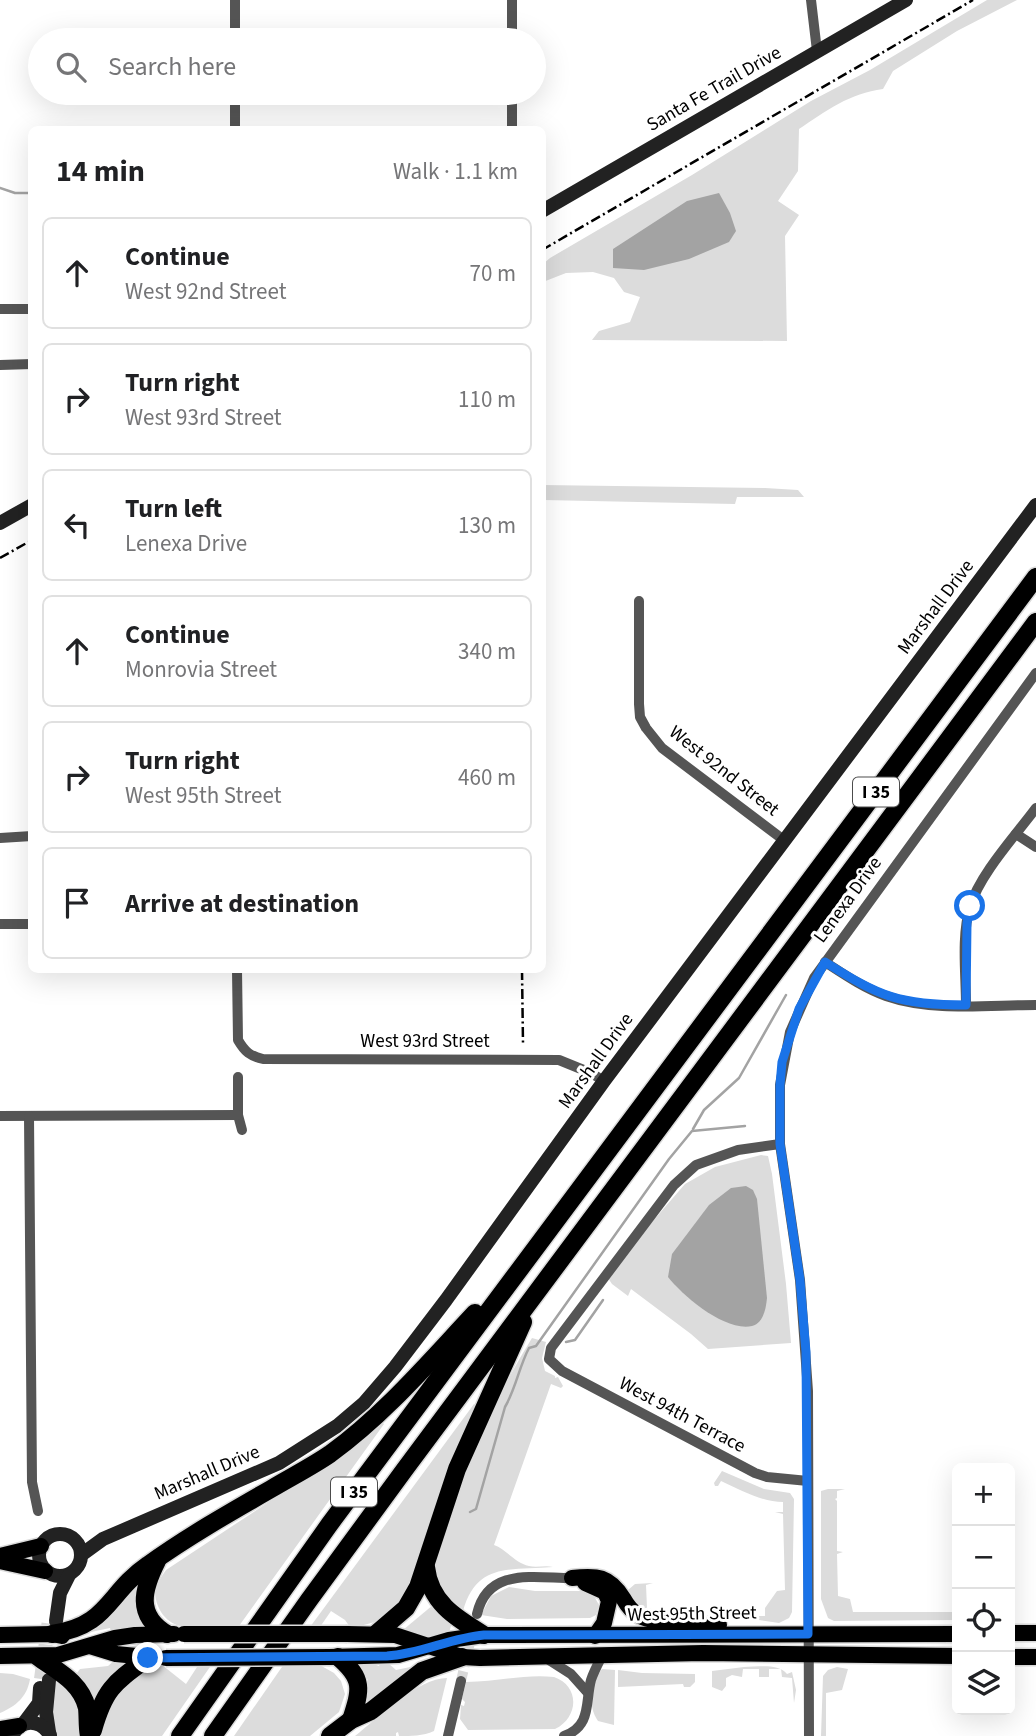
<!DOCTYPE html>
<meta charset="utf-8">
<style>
body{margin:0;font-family:"Source Sans 3",sans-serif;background:#f6f6f6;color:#202124}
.controls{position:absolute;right:21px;bottom:21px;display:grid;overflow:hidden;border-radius:10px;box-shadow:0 7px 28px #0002}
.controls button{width:63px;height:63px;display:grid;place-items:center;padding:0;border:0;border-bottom:2px solid #e0e0e0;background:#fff;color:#202124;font:35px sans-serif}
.stop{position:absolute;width:21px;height:21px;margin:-16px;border:5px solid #1a73e8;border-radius:50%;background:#fff}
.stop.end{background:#1a73e8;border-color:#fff;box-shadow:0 2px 7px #0008}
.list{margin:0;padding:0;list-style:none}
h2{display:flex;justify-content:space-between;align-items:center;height:91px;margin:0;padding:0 28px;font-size:30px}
h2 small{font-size:23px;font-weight:400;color:#757577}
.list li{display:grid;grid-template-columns:46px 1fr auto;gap:21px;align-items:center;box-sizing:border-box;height:112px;margin:0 14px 14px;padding:0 14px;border:2px solid #e0e0e0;border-radius:10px}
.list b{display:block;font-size:26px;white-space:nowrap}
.list p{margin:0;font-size:23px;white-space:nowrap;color:#757577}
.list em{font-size:23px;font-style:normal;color:#757577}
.icon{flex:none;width:38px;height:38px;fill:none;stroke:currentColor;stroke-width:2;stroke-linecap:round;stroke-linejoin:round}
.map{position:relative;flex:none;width:1036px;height:1736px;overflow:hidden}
.search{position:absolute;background:#fff;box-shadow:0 7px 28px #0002;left:28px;top:28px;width:518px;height:77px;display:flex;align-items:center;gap:18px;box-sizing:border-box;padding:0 24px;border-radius:38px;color:#757577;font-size:26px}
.panel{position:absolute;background:#fff;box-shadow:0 7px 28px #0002;left:28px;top:126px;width:518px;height:847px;border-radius:10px}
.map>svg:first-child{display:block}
</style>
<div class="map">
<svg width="1036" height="1736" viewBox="0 0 1036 1736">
<rect width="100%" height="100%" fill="#fff"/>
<g fill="#dcdcdc">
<path d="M987,0H1017L957,31L893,71L883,89C850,93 826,111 799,129L798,171L778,201L799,215L785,236L787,341L592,340L599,331L630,322L640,297L624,292L614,278L593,272L566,273L543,282V264L550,258L692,175L811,101L870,70Z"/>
<path d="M542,485L765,488L798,490L804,497H737L735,504L543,500Z"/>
<path d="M761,1155L768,1156L772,1174L786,1284L791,1343L708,1349L691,1334L631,1289L628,1296L612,1284L608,1278L626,1252L685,1184L715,1167Z"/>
<path d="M532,1338L546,1342L542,1358L545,1371L555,1376V1378L558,1377L563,1386L561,1388L551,1384L494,1545C506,1549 515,1563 529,1566C537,1568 545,1565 553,1567C512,1571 477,1561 463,1611C446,1602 432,1583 433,1563C434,1551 443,1535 447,1523C468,1458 496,1396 532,1338Z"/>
<path d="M474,1404L478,1406L405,1600C385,1618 378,1624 350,1627L345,1620L331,1611L320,1627H310Z"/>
<path d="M380,1421L384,1424L239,1626C211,1627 171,1638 158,1606C152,1593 158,1581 166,1570L323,1466Z"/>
<path d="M722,1471L764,1489L790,1493L794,1499L792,1612L789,1618L779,1623L752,1619H704L674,1612L650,1613L640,1607L628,1590L635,1584L653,1583L646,1585L647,1608L655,1610L701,1609L703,1616H765V1608L777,1591L785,1590L783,1514L775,1512H783V1502C762,1502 741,1490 721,1481L718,1486H715L714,1483Z"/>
<path d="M828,1489H845L837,1491V1498L835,1499L837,1501V1551L843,1552L837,1554L838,1596L850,1599L853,1612H957V1620L834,1621L828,1618L821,1599V1491Z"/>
<path d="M137,1585L136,1606L145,1629L111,1631L110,1628L91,1632Z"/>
<path d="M509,1587L535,1591H584L594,1596L599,1605L596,1615L590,1618L507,1619L481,1615L491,1596Z"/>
<path d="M433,1605L452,1622L449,1633L428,1640L403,1630Z"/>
<path d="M115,1660L127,1662L128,1668L94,1711L74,1677L80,1669L108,1666Z"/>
<path d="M370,1663L379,1666L380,1664L388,1663L396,1670L415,1666L370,1705L366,1702L368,1680L359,1664Z"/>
<path d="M199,1664H212L162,1736H96L102,1712L136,1674L162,1665L186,1684Z"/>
<path d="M284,1664H318L334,1673L341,1681L345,1694L339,1712L310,1736H234Z"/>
<path d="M744,1667C758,1667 778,1663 787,1674L792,1672L796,1690L794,1703L792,1678L782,1677L781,1669H769V1677H759V1669H743L742,1677L732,1675L726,1678V1686L722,1691L712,1687V1671Z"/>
<path d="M837,1667L848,1669L842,1690L826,1693V1736H821L823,1676L828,1670Z"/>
<path d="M602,1669L615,1670L614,1725L598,1721C587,1706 591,1682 602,1669Z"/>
<path d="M618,1670L642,1673L695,1674V1682L690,1687H684L683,1684L618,1687Z"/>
<path d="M0,1673L13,1674L30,1679C27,1697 16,1706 0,1713Z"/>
<path d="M554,1677C580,1686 579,1717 555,1729L468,1730L460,1719L461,1705L464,1706L465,1702L462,1699L466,1682C496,1682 523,1674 554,1677Z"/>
<path d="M447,1678L434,1731C423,1736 411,1736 399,1736L398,1732L396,1733V1736H355C378,1718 418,1678 447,1678Z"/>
<path d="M52,1681C75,1690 83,1714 79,1736H56L52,1726Z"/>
</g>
<g fill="#a3a3a3">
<path d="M719,193L730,213L736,231L729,242L689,259L644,270L613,268V249L687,201Z"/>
<path d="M746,1186L753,1190L757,1199L767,1298C766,1307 764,1323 752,1326C725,1332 683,1296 668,1277L672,1254L709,1205L731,1188Z"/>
</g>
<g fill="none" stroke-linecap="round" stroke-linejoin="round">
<g stroke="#a3a3a3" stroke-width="2.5">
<path d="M0,188L15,193H32"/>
<path d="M693,1129L704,1110L739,1078L786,995"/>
<path d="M566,1342L575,1340L603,1300"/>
<path d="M470,1512L476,1509L505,1407C516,1388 519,1367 529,1348L536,1346L669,1159L692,1131L745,1126"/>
</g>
<path stroke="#d9d9d9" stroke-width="10" stroke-dasharray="10 5" stroke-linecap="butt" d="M461,1681L472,1634"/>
<path stroke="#d9d9d9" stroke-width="14" stroke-dasharray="14 7" stroke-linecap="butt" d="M41,1679L49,1620"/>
<defs>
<g id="primary">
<path d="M0,1556L41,1546"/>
<path d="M0,1561L45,1571"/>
<path d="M572,1578C597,1575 609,1576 623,1598C627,1605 631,1611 638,1615C651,1624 702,1625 719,1625"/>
<path d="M585,1583L605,1592L609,1601L604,1623L595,1636"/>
<path d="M1010,1633H1036"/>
<path d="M347,1634L395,1635L462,1657L480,1658L703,1653L957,1656"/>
<path d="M0,1635L52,1634L62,1636"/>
<path d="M90,1646L116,1654L157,1658"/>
<path d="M0,1656L58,1655L115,1638L135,1635L174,1634"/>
<path d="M330,1657L398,1655L449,1640L484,1635L957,1634"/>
<path d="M1010,1657H1036"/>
<path d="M0,1729L19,1726"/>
</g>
<g id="highway">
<path d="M157,1561C143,1589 135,1615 167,1634"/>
<path d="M426,1567C430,1603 456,1618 484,1635"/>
<path d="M377,1633L406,1608L418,1587L457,1469L523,1322"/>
<path d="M52,1634C109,1626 107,1593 148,1565C187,1537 229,1513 271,1489C291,1477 311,1467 330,1454C385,1414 429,1362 475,1313"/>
<path d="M38,1657C57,1671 81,1682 87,1708C88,1717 87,1727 89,1736"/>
<path d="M338,1657C364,1679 361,1689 351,1720"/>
<path d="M93,1730C105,1688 114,1683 148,1658"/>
<path d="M180,1736L329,1525L1036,577"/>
<path d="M213,1736L309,1600L405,1469L1036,622"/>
<path d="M330,1736L351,1720L371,1711L422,1671L462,1657"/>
</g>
</defs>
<use href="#primary" stroke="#dbdbdb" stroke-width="19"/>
<use href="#highway" stroke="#dbdbdb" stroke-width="21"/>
<g stroke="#555" stroke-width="10">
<path d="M235,0V40"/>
<path d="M512,0V40"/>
<path d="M811,0L817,51"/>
<path d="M235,93V130"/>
<path d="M512,93V130"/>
<path d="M0,309H32"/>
<path d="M0,365L32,364"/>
<path d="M639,601V704L640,717L646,728L662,748L785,841"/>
<path d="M1016,834L1036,847"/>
<path d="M0,838L32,836"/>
<path d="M0,924H32"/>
<path d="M825,962C845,975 864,988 886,996C932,1012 988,1005 1036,1005"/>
<path d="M237,970L238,1040C245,1052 250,1056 263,1059L559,1060L591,1073L604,1081"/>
<path d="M966,1005C966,974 961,937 970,907C979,875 1016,835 1036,808"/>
<path d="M238,1077V1115L242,1130"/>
<path d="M0,1116L238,1115"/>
<path d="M29,1116L32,1482L38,1511"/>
<path d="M780,1144L738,1150L696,1165L674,1185L551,1348L549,1359L562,1371L755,1473L767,1477L808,1481"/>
<path d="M477,1614C488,1567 534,1578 572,1578"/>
<path d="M546,1658L571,1674L588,1693"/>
<path d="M448,1736L461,1681"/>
<path d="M564,1736C592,1726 585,1702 591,1680C594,1671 599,1662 603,1654"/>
<path d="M809,1736L808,1391L800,1280L780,1144V1085L790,1032L814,978L1036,673"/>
</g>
<g stroke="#222" stroke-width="14">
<path d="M542,211L906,0"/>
<path d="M0,523L32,505"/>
<circle cx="60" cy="1555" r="21"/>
<path d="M81,1555L103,1539L279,1463L337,1426L364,1403L395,1367L446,1300L604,1081L1036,505"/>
<path d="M56,1621L60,1593L69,1575"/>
<path d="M24,1723L39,1703L40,1688"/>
<path d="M49,1732L46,1712L49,1680"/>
<path d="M12,1736C21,1718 40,1719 50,1735"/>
</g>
<use href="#primary" stroke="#000" stroke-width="16"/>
<use href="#highway" stroke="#000" stroke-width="18"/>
<g stroke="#000" stroke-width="2.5" stroke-dasharray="10 3.5 2 3.5" stroke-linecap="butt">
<path d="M542,250L973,0"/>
<path d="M0,558L32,540"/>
<path d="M522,970L523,1043"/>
</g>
<defs>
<g id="primary-bridge">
<path d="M184,1634H347"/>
<path d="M166,1658L330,1657"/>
</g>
</defs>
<use href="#primary-bridge" stroke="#dbdbdb" stroke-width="19" stroke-linecap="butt"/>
<use href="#primary-bridge" stroke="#000" stroke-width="16"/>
</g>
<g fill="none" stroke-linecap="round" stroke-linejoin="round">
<path stroke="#1a73e8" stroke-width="9" d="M148,1658L387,1656C421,1654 450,1638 484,1635L808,1634L806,1352L800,1280L780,1144V1085L782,1062L799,1009L825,962C880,997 900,1005 966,1005L967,923L970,906"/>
</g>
<g text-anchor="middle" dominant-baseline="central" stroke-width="6" stroke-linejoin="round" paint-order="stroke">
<g fill="#fff" stroke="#4c4c4c" stroke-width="2">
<rect x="853" y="777.5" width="46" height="29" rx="5"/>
<rect x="331" y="1477.5" width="46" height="29" rx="5"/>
</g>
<g font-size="18" font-weight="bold" fill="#000">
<text x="876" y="792">I 35</text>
<text x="354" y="1492">I 35</text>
</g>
<g font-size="19" fill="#000" stroke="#fff">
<text transform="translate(714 89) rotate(-30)">Santa Fe Trail Drive</text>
<text transform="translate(936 607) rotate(-53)">Marshall Drive</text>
<text transform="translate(724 771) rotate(38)">West 92nd Street</text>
<text transform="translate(848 900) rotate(-54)">Lenexa Drive</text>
<text x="425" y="1041">West 93rd Street</text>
<text transform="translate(596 1061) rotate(-54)">Marshall Drive</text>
<text transform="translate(682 1415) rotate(28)">West 94th Terrace</text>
<text transform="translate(207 1473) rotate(-23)">Marshall Drive</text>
<text transform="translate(692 1614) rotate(-1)">West 95th Street</text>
</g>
</g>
</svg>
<div class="controls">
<button>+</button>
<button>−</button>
<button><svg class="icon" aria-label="locate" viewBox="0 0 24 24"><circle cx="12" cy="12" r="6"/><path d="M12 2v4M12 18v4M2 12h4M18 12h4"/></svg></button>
<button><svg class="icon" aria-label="layers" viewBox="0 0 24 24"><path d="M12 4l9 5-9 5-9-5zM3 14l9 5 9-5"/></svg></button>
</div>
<div class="stop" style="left:970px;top:906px"></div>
<div class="stop end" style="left:148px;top:1658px"></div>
<div class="search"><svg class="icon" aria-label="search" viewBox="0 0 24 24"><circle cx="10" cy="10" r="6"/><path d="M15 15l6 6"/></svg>Search here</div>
<section class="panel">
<h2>14 min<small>Walk · 1.1 km</small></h2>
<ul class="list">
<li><svg class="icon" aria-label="ahead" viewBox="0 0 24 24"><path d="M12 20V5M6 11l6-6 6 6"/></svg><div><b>Continue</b><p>West 92nd Street</p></div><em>70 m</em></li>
<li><svg class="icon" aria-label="right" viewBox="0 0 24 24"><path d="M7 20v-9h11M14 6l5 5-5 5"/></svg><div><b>Turn right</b><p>West 93rd Street</p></div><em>110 m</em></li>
<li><svg class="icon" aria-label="left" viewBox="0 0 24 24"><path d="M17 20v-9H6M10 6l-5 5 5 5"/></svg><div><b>Turn left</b><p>Lenexa Drive</p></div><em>130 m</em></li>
<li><svg class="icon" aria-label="ahead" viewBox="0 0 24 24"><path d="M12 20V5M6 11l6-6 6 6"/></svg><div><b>Continue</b><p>Monrovia Street</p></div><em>340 m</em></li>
<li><svg class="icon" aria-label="right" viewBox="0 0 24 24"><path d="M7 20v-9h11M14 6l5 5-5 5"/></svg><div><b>Turn right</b><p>West 95th Street</p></div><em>460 m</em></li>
<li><svg class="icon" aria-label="arrive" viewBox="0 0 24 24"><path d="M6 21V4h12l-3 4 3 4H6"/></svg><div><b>Arrive at destination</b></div></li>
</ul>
</section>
</div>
